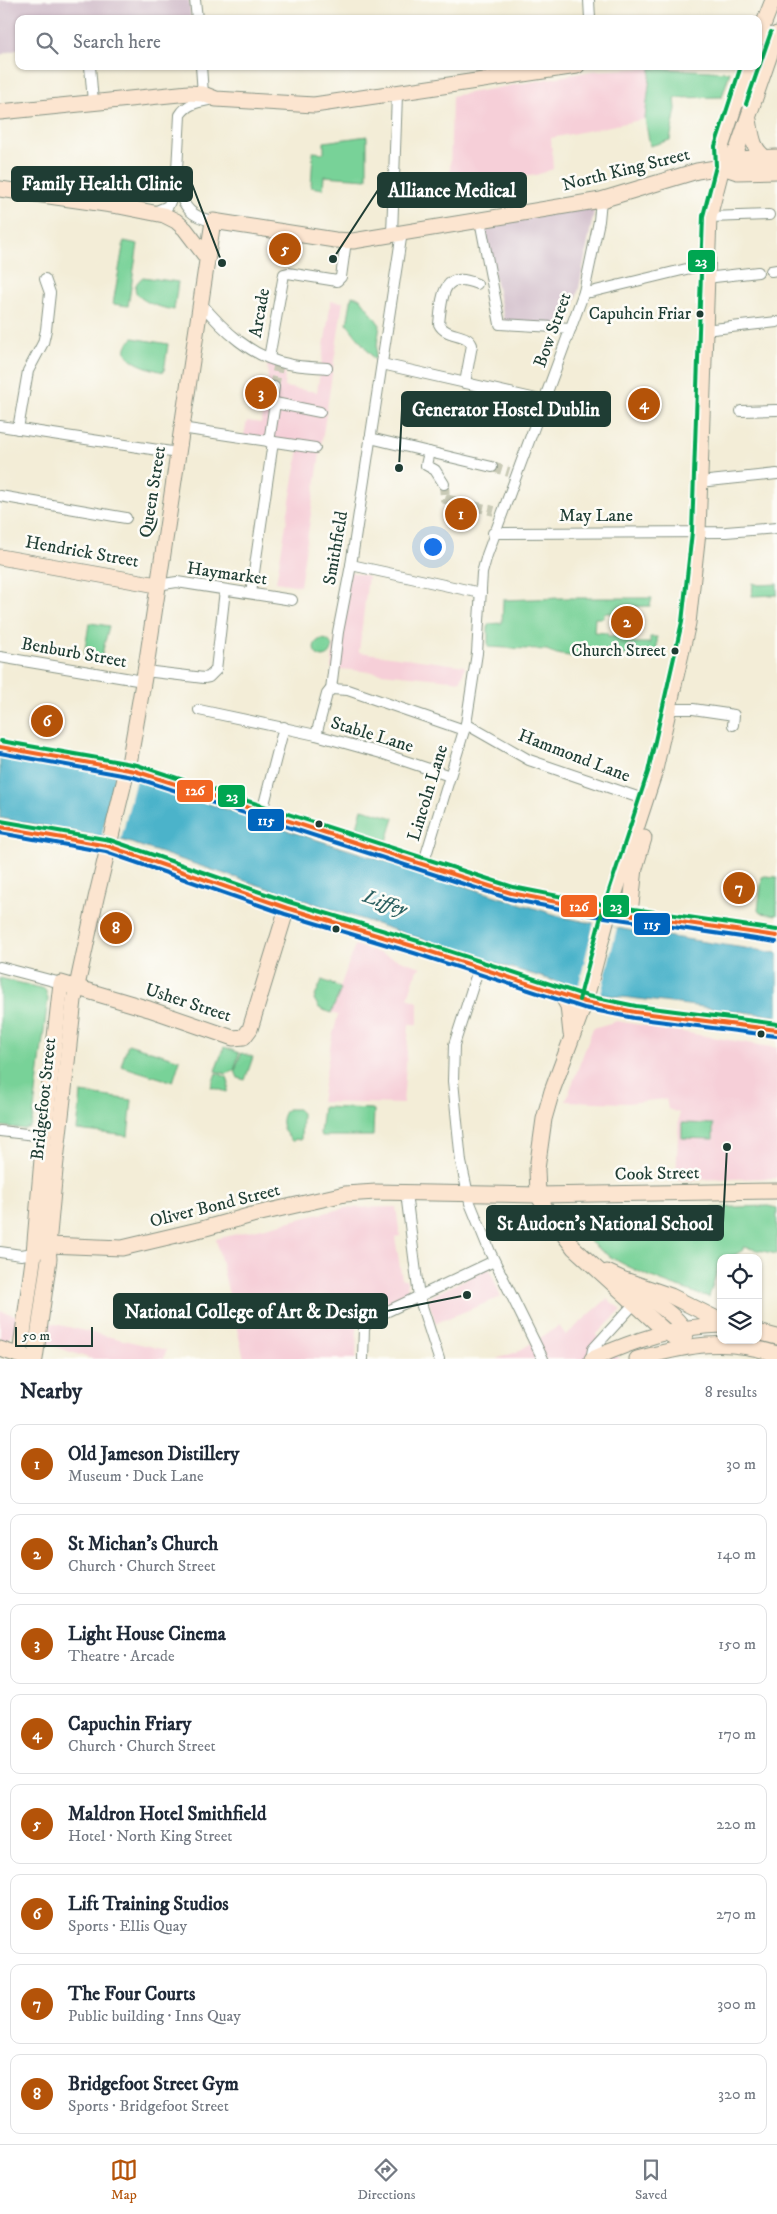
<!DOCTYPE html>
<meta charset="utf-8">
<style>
body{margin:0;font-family:"IM FELL DW Pica",serif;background:#f6f6f7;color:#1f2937}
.controls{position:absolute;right:15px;bottom:15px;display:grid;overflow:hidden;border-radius:10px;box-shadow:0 1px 4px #0004}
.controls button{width:45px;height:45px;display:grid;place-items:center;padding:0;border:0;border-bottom:1px solid #e0e1e3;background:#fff;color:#1f2937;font:25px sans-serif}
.scale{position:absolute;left:15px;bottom:12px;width:78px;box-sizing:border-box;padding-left:5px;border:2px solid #1f3d34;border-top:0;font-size:14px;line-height:18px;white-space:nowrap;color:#1f3d34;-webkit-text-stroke:4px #fdfcf7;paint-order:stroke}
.you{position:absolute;left:432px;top:546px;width:18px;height:18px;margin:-12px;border:4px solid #fff;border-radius:50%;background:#1a73e8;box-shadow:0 0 0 8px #1a73e833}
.badge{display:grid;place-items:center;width:32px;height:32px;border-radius:50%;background:#b45309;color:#fff;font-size:16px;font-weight:700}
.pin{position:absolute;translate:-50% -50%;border:2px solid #fff;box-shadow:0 1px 5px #0006}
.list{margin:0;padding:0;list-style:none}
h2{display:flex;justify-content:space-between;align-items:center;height:65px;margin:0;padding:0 20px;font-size:21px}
h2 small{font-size:16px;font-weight:400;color:#747a83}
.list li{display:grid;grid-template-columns:32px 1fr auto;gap:15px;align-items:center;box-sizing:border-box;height:80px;margin:0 10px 10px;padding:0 10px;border:1px solid #e0e1e3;border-radius:10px}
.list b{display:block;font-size:19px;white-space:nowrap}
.list p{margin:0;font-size:16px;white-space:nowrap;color:#747a83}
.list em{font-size:16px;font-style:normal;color:#747a83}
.icon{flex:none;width:28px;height:28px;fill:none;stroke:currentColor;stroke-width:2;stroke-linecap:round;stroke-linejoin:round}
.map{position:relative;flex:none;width:777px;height:1359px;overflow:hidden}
.search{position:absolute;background:#fff;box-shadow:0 1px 4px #0004;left:15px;right:15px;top:15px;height:55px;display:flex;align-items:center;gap:12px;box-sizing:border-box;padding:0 18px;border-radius:10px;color:#747a83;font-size:19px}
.sheet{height:785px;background:#fff}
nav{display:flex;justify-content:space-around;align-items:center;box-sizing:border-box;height:70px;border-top:1px solid #e0e1e3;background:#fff;font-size:14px;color:#747a83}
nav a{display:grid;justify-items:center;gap:2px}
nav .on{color:#b45309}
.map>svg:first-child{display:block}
</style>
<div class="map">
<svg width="777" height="1359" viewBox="0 0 777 1359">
<rect width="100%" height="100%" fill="#fdfcf7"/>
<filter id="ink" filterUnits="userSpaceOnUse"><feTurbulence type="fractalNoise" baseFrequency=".02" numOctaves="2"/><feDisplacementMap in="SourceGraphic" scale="10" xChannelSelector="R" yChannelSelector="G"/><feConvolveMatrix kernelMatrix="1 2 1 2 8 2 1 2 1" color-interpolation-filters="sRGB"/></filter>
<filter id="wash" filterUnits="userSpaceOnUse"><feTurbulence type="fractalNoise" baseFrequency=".0096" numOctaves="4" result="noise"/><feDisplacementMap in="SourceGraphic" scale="20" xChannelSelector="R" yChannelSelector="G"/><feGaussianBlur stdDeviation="1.12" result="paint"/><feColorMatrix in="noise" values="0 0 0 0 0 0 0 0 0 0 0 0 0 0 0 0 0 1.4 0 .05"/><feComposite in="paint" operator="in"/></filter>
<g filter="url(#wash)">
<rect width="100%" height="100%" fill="#f3edd7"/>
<g fill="#f6cfd8">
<path d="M651,68L645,119L551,138L553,169L536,175L520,176L521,187L500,189V192L482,195L481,176L450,174L452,96L592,71Z"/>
<path d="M331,301L343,302L300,586L276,582L299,449L243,440L247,421L261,423L268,377L267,361L286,364L284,387L317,392Z"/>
<path d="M345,571L368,576L359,652L465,666L461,681L331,668Z"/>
<path d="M355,945L421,967L417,970L408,998L418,1002V1025L409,1024L403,1104L321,1102L331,1042L338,1015L331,1013Z"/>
<path d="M617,1021L777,1048V1178L676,1180L679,1113L668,1109L666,1099L627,1103L566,1101L593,1028Z"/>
<path d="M396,1207L400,1236L395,1237L402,1279H406L409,1295L361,1321L357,1329L356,1359H244L216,1239L345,1208Z"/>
<path d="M489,1268L501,1297L436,1323L427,1298Z"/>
<path d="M607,1299L622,1310L596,1335L620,1359H496L517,1352L559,1326L566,1335Z"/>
<path d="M0,1311L166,1350L164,1359H92L12,1333L0,1353Z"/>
</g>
<g fill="#d1bdca">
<path d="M0,0H189L191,19H19V49L0,55Z"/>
<path d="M595,206L579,288L568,326L505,324L483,224Z"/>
</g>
<g fill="#78d298" stroke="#4c8866">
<path d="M651,68L730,72L722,97L675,98L676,109L670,140L650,146L645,119Z"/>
<path d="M367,136V179L324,176L323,189L311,187L313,152L324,153V142Z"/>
<path d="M124,241L138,244L128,306L113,304Z"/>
<path d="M143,277L178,282L174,310C160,308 118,296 143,277Z"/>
<path d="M352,296L360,298L380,325L375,360L347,324Z"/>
<path d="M133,338L168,344L164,372C150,369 109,358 133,338Z"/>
<path d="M753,583L759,585L777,584V595L752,596Z"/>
<path d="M560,598H652L650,606L617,607L616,613H604L603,618H595L594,632L607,633L608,636L627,635L628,643H650V637H657V654C631,653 568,663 547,650L488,647V624L502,623L503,600Z"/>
<path d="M91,623L109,626L101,658L84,655L89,624Z"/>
<circle cx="323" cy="648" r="9"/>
<path d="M362,809L394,818L387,841L356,831Z"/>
<path d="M765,876L777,877V915L760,913L758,910L762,877Z"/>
<path d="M0,978L45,989L48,999L33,1117L30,1127L24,1129L0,1126Z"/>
<path d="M322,980L335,985L341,989L331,1013L319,1008L314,999Z"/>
<path d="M128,1044L180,1060L173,1082L121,1066Z"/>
<path d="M224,1047L239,1053L234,1071L226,1074L215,1071Z"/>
<path d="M241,1053L253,1057L245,1080L238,1078L235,1071Z"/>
<path d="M216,1073L227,1077L229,1084L227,1092L211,1087Z"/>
<path d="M81,1093L132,1100L128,1136L77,1130Z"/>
<path d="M323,1107L372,1109L374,1110L373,1136H322L320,1134Z"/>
<path d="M287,1109H298L302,1113L301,1140L295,1139L293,1142C283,1132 277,1121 287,1109Z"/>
<path d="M682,1123L713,1124V1139L682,1138Z"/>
<path d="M768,1206L777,1208V1254L743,1247V1250L733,1256L721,1258L709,1297C675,1287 607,1264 584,1235C580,1229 581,1223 581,1216L586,1212Z"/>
</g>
<path fill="#4bb3ca" stroke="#35787f" d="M0,754L136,779L286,830L566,918L633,931L777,953V1016L606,995L578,988L485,960L122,840L0,818Z"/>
<g fill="#f3edd7">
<path d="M116,774L136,779L121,840L102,835Z"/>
<path d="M594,922L617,928L601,994L578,988Z"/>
</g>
</g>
<g filter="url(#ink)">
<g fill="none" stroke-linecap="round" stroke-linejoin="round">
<g stroke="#c9cab6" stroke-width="10" stroke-dasharray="10 5" stroke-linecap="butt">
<path d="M274,387L278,367"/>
<path d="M492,467L509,472"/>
<path d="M444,484L445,499L494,511"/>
</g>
<defs>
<g id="street">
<path d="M195,0L197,19"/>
<path d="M589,0L590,19"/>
<path d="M90,66L93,102"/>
<path d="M201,66L203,94"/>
<path d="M176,188C186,208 190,217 213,221"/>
<path d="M154,212L168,206L176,188L180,115C188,102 201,102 214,99"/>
<path d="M709,217L769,215"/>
<path d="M480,220L500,324L571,328"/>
<path d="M392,234L397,94"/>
<path d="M771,271L777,270"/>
<path d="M706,278L758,272"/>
<path d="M584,292H591L707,264"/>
<path d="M200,302C223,330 251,357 288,364C301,367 314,367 327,368"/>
<path d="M704,330L777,322"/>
<path d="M269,358L284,274L288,273L337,281L341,277L346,241"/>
<path d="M382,364L545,401"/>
<path d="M465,383L472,345C467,332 446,338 439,324C442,297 442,269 477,284"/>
<path d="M274,387L272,399L275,403L320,412"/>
<path d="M741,411L777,410"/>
<path d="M0,426L178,453"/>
<path d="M181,428L315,448"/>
<path d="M18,429L28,371L43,343L46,330L50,293L45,279"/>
<path d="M370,438L492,467"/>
<path d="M269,442L275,403"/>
<path d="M429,452L426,465L435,470L444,484"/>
<path d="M699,482L777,474"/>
<path d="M0,496L126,518"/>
<path d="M493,533L726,532L777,528"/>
<path d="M351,565L481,593"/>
<path d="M157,585L177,582L292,600"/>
<path d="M251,593L273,442"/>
<path d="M0,657L143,681"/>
<path d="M145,671L204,678L209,677L216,670L225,590"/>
<path d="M331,689L348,690L464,730"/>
<path d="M667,709H693L734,715L733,725"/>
<path d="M199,710L316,735L381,753L450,776"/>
<path d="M466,724L529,760L646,800"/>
<path d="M316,735L327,694L331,689L338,632L351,565L402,232"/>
<path d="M262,812L284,727"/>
<path d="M423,865L466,724L477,653L482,573L487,555L584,292L599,221L601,200"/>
<path d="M0,967L61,983"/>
<path d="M479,967L454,1045L453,1081L461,1162L470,1203L490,1252L543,1359"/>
<path d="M0,1131L44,1136"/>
<path d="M406,1193L419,1297L439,1359"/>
<path d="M0,1252L21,1255L34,1253"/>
<path d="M363,1359L364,1328L371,1319L494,1261"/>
<path d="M591,1359L593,1349L635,1303"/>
</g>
<g id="secondary">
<path d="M758,38L773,0"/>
<path d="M0,112L189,93L203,94L216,99L314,105L577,66"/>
<path d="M749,120C752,135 752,149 766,158"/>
<path d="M724,164L737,150L777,34"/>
<path d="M722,167L737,172L777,171"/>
<path d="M0,189L119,206L164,215L176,221L185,229L207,258"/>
<path d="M0,557L157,585"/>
<path d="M0,747L135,771L511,893L592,909L777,936"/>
<path d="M0,827L108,846L287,908L416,947L585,1002L635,1012L777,1030"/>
<path d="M630,913L635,868L644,838"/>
<path d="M561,994L568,1006L571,1034"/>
<path d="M34,1253L48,1245L122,1248L202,1229L252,1215L345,1194L376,1192L538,1195L777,1191"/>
<path d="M607,1272L622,1279L671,1296L721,1321"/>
<path d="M635,1289C650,1300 681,1317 686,1334"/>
<path d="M758,1332L777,1337"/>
<path d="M687,1346L666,1332L574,1248L549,1215L538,1195L537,1169L544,1119L552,1091L585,1002L609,911L654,774L688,623L698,532L709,217L722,167L721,147L748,66"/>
<path d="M0,1349L30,1359"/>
<path d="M20,1355L34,1253L44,1136L61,983L149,1009L233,1038L244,1037L250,1029L287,908"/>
<path d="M35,1359L49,1259L48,1245L55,1170L74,1000L96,898L130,758L147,660L213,221L335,240L353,241L601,200L697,171L722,167L738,159L777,157"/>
<path d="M592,1359C633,1341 675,1326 721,1325"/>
<path d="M637,1359C688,1345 725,1337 777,1354"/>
</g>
</defs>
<use href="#street" stroke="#899586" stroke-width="12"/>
<use href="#secondary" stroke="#899586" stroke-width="17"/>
<use href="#street" stroke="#fff" stroke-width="10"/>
<use href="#secondary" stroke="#fce5d0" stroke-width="15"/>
<defs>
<g id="bus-1">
<path d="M0,747L135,771L511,893L592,909L777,936"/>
<path d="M0,827L108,846L287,908L416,947L585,1002L635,1012L777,1030"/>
</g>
<g id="bus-2">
<path d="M0,753L133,777L510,899L591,915L776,942"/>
<path d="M0,833L106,852L285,914L414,953L584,1008L634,1018L776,1036"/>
</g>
<g id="bus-3">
<path d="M746,104L771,32"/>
<path d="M1,741L137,765L513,887L593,903L777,930"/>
<path d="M1,821L110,840L289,902L418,941L587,996L636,1006L777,1024"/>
<path d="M579,1000L603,909L648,772L682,622L692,532L703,216L716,166L715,146L741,66"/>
</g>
</defs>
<use href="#bus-1" stroke="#fdfcf7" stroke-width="8"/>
<use href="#bus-2" stroke="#fdfcf7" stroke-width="8"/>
<use href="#bus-3" stroke="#fdfcf7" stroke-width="8"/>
<use href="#bus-1" stroke="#f26522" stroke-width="4"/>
<use href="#bus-2" stroke="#0065bd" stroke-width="4"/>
<use href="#bus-3" stroke="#00a651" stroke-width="4"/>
</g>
</g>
<g fill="#1f3d34" stroke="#fdfcf7" stroke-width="2">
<circle cx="700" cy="314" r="4.5"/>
<circle cx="675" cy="651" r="4.5"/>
<circle cx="319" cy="824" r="4.5"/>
<circle cx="336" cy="929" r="4.5"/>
<circle cx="761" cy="1034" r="4.5"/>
</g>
<g text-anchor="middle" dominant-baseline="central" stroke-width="5" stroke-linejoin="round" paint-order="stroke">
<g font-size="17" fill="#1f3d34" stroke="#fdfcf7" text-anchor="end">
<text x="691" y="314">Capuhcin Friar</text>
<text x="666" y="651">Church Street</text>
</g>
<g font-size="18" fill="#1f3d34" stroke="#fdfcf7">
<text transform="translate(626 170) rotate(-14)">North King Street</text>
<text transform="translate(260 313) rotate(-80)">Arcade</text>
<text transform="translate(553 330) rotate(-70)">Bow Street</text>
<text transform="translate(153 492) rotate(-81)">Queen Street</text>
<text x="596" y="516">May Lane</text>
<text transform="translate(336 548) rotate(-80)">Smithfield</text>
<text transform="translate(82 552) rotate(10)">Hendrick Street</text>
<text transform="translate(227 574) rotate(8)">Haymarket</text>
<text transform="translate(74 653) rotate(10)">Benburb Street</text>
<text transform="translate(372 735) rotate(17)">Stable Lane</text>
<text transform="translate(574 756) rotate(21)">Hammond Lane</text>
<text transform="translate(428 793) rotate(-73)">Lincoln Lane</text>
<text transform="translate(188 1003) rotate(18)">Usher Street</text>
<text transform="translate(44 1099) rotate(-84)">Bridgefoot Street</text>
<text transform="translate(657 1174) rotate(-1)">Cook Street</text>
<text transform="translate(215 1206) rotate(-14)">Oliver Bond Street</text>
</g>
<g font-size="19" font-style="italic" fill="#2c6061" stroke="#fdfcf7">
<text transform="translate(385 903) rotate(19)">Liffey</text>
</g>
</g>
<path fill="none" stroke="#1f3d34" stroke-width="2" d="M222 263L192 184M333 259L378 190M399 468L402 409M727 1147L723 1223M467 1295L387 1311"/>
<g fill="#1f3d34" stroke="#fdfcf7" stroke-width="2">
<circle cx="222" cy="263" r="5"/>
<circle cx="333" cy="259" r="5"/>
<circle cx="399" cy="468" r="5"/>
<circle cx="727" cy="1147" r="5"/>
<circle cx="467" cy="1295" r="5"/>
</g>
<g fill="#1f3d34" stroke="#1f3d34" stroke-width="2">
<rect x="12" y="167" width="180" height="34" rx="5"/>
<rect x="378" y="173" width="148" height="34" rx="5"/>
<rect x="402" y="392" width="208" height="34" rx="5"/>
<rect x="487" y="1206" width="236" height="34" rx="5"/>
<rect x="114" y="1294" width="273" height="34" rx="5"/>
</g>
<g font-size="19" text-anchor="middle" font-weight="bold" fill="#fff">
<text x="102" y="190">Family Health Clinic</text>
<text x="452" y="197">Alliance Medical</text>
<text x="506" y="416">Generator Hostel Dublin</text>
<text x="605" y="1230">St Audoen's National School</text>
<text x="251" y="1318">National College of Art &amp; Design</text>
</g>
<g stroke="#fdfcf7" stroke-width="2">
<rect x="687" y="249" width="29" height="24" rx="5" fill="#00a651"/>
<rect x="176" y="779" width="38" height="24" rx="5" fill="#f26522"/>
<rect x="217" y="784" width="29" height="24" rx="5" fill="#00a651"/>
<rect x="247" y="808" width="38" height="24" rx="5" fill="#0065bd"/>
<rect x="602" y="894" width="28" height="24" rx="5" fill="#00a651"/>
<rect x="560" y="894" width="38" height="24" rx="5" fill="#f26522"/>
<rect x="633" y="912" width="38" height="24" rx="5" fill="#0065bd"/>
</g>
<g font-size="14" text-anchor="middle" font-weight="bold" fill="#fff">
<text x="701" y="266">23</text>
<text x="195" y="795">126</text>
<text x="232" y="801">23</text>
<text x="266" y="825">115</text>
<text x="616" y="911">23</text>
<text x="579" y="911">126</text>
<text x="652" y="929">115</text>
</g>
</svg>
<div class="controls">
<button><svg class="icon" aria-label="locate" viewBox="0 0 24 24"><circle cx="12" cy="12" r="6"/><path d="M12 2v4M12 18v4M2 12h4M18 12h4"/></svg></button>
<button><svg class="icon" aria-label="layers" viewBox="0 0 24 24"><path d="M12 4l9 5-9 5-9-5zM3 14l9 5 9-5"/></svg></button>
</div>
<div class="scale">50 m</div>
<div class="you"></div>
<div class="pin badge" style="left:461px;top:514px">1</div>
<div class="pin badge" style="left:627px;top:622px">2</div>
<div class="pin badge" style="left:261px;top:393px">3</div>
<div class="pin badge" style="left:644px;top:404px">4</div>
<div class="pin badge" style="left:285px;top:249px">5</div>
<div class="pin badge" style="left:47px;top:721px">6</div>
<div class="pin badge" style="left:739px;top:888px">7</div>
<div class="pin badge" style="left:116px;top:928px">8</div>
<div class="search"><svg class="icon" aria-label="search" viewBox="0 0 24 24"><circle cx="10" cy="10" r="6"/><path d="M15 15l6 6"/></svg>Search here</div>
</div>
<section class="sheet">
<h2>Nearby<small>8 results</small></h2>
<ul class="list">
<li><span class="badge">1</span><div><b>Old Jameson Distillery</b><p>Museum · Duck Lane</p></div><em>30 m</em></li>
<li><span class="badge">2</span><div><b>St Michan's Church</b><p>Church · Church Street</p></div><em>140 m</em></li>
<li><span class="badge">3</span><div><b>Light House Cinema</b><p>Theatre · Arcade</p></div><em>150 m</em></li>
<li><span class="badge">4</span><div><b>Capuchin Friary</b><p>Church · Church Street</p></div><em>170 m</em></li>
<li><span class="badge">5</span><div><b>Maldron Hotel Smithfield</b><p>Hotel · North King Street</p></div><em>220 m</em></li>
<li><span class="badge">6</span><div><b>Lift Training Studios</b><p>Sports · Ellis Quay</p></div><em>270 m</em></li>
<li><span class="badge">7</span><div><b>The Four Courts</b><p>Public building · Inns Quay</p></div><em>300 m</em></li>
<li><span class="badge">8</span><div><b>Bridgefoot Street Gym</b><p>Sports · Bridgefoot Street</p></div><em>320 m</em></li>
</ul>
</section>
<nav>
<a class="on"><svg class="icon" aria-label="map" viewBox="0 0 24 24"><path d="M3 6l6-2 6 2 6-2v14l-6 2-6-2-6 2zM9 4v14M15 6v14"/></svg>Map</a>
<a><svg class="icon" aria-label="directions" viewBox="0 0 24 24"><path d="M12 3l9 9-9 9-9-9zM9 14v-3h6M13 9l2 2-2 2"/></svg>Directions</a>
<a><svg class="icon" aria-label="saved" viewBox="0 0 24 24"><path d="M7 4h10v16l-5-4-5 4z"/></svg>Saved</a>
</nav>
